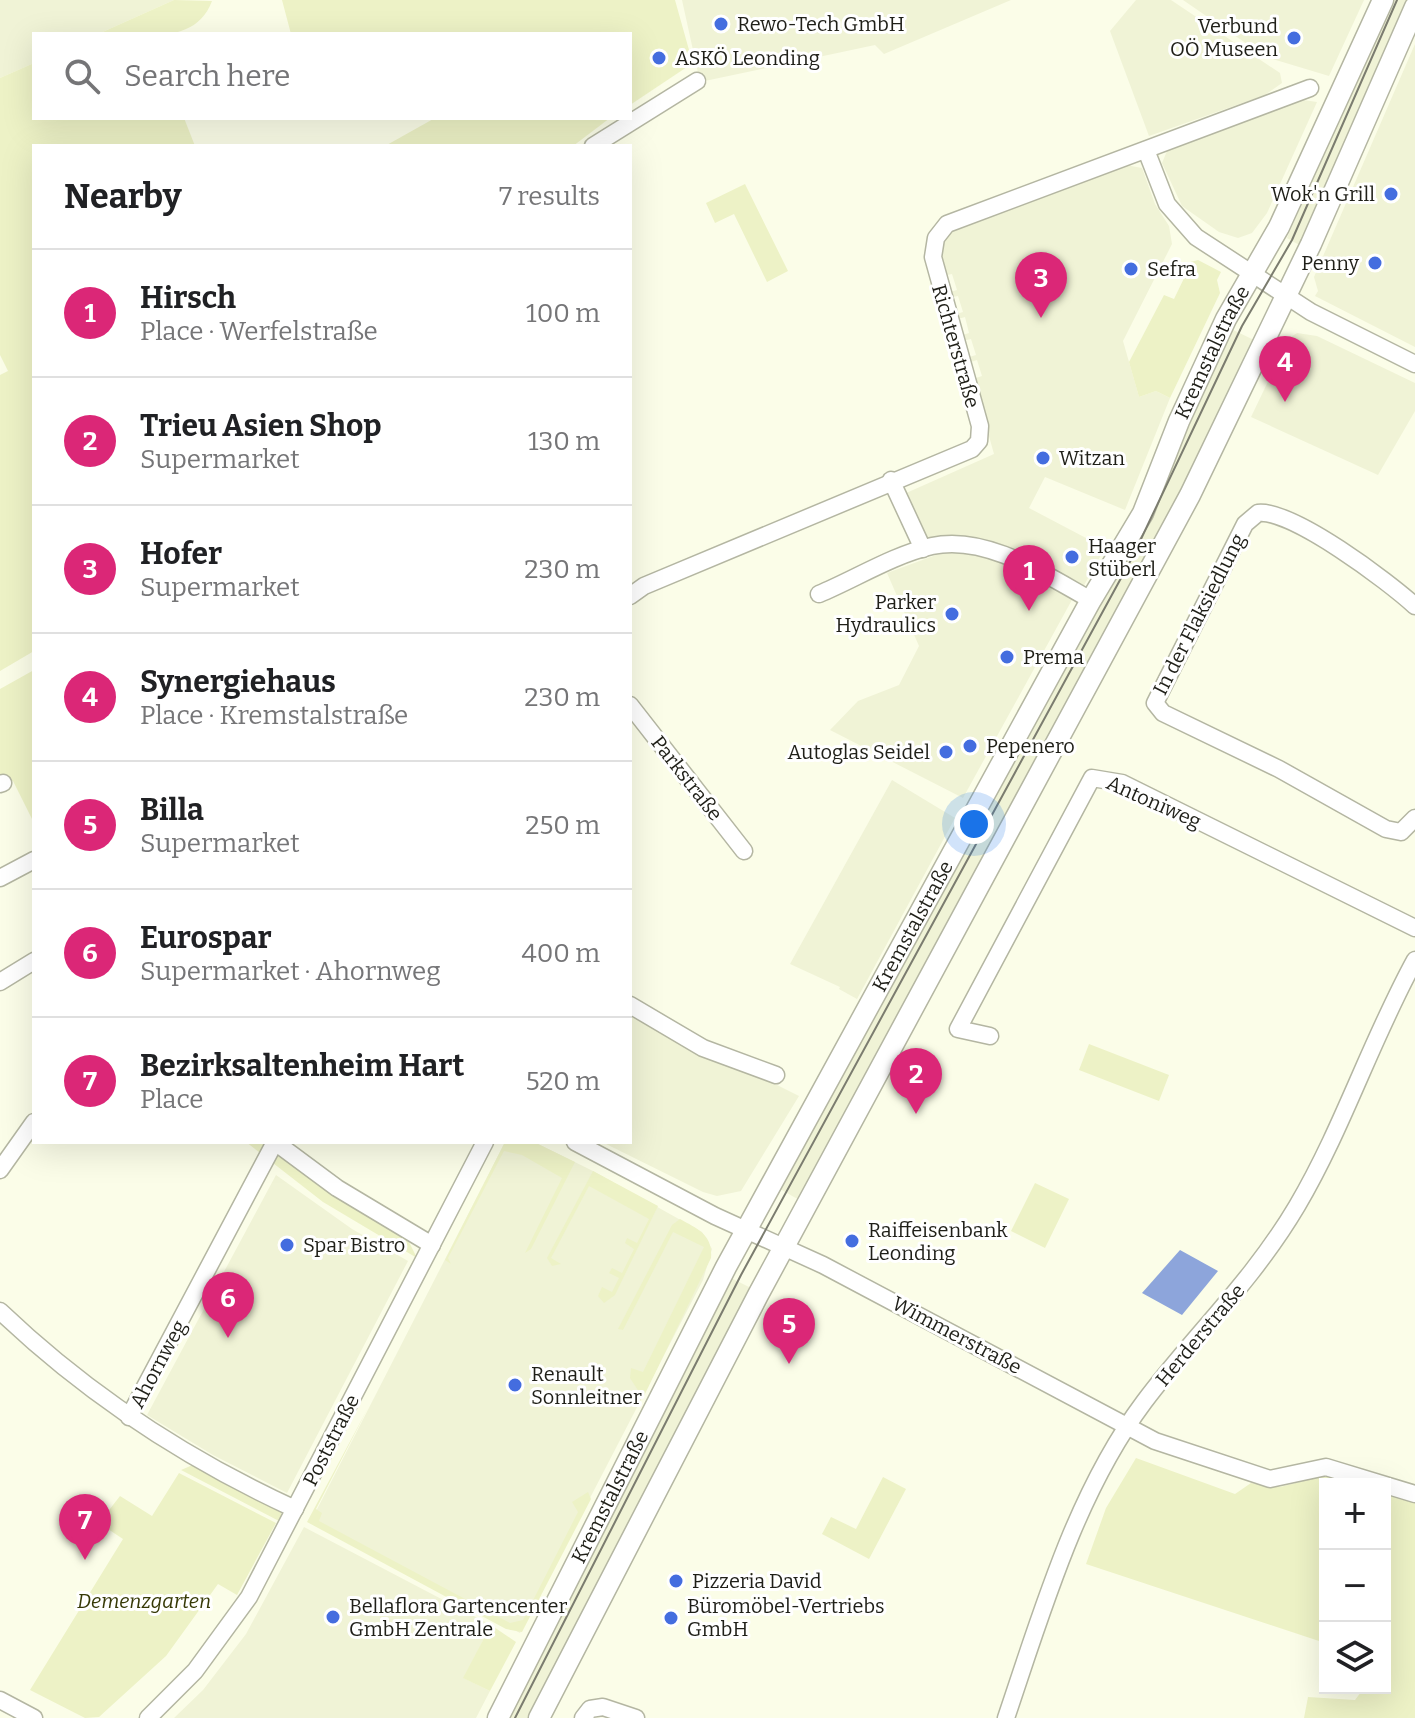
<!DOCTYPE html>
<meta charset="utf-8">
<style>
body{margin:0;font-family:Bitter,serif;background:#f6f6f6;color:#202124}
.controls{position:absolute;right:24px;bottom:24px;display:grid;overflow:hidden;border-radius:0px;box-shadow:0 8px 32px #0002}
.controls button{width:72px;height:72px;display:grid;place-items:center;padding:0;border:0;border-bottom:2px solid #e0e0e0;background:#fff;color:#202124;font:40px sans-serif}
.you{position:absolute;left:974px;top:824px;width:28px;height:28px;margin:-20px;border:6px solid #fff;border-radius:50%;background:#1a73e8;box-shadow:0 0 0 12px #1a73e833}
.badge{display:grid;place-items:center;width:52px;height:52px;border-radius:50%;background:#db2777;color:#fff;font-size:26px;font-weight:700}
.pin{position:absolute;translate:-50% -66px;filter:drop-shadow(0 2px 4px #0008)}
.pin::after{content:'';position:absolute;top:42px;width:28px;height:24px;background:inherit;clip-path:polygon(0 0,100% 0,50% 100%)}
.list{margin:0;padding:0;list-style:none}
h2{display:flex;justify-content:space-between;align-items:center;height:104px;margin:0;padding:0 32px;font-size:34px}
h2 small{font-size:26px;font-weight:400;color:#757577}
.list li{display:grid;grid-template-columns:52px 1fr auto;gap:24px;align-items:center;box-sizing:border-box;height:128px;padding:0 32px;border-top:2px solid #e0e0e0}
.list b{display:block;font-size:30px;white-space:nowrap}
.list p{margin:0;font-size:26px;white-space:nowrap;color:#757577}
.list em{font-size:26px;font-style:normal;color:#757577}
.icon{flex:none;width:44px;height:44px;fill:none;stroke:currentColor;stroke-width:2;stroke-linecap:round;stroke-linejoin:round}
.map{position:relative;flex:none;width:1415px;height:1718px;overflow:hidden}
.search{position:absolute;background:#fff;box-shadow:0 8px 32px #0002;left:32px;top:32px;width:600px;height:88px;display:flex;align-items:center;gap:20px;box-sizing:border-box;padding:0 28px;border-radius:0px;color:#757577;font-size:30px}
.panel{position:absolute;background:#fff;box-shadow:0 8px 32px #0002;left:32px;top:144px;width:600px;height:1000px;border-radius:0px}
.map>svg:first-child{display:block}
</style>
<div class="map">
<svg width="1415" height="1718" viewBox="0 0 1415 1718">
<rect width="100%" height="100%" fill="#fbfde8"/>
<g fill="#f0f3d6">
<path d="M0,0H174L98,34H34V63L0,78Z"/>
<path d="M682,0H1011L884,54L875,45L700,82Z"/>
<path d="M1136,0H1171L1280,73L1282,83L1265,95L1149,136L1110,31Z"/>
<path d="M1183,0H1364L1329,76L1266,57Z"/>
<path d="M1391,0H1410L1301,246L1287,238Z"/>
<path d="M1415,44V347L1315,296L1318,291L1314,277Z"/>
<path d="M1303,100L1317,102L1267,213L1252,233L1238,238L1219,232L1182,206L1162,163L1167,151Z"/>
<path d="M1126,165L1142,168L1155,204L1169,226L1172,244L1123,341L1139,397L1156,391L1170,398L1125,510L1045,477L1029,508L1105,548L1083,587L926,538L904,494L994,454L973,379L982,376L977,360L968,363L966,358L976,355L971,339L962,341L960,336L969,333L965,317L955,320L953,315L963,312L958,296L948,298L947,293L957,290L952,274L942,276L939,257L946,235L956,227Z"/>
<path d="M1229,328L1254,340L1181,492L801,1201L780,1189L1005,775L1183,430Z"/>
<path d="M1297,333L1317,336L1415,383V411L1378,475L1251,417L1289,338Z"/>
<path d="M970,550L982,552L1073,598L963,798L830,730L858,701L899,685L919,646L887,573L936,555Z"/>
<path d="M892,780L955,818L857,999L839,989L840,987L790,964Z"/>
<path d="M630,1012L799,1096L741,1191L717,1196L703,1192L602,1142H630Z"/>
<path d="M505,1142H534L593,1171L702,1232L712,1249L703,1280L520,1633L310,1523Z"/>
<path d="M276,1175L352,1229L408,1261L287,1493L213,1455L147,1415Z"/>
<path d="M729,1277L751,1288L531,1718H507Z"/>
<path d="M304,1527L491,1625L464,1678L490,1691L476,1718H174L203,1690L246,1634Z"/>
</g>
<g fill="#edf2c6">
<path d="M174,0L212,1C195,47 139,34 98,34Z"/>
<path d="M282,0H675L689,50L687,67L630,105V34H291Z"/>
<path d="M34,63V118H184L195,146H34V651L0,671V375L8,371L0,355V78Z"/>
<path d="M435,118H610L573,146H385Z"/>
<path d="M745,184L788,271L767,282L734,214L715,223L706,203Z"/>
<path d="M1198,260L1221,272L1217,280L1220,293L1170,398L1156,391L1139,397L1129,362L1164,295L1174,299L1188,270L1179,265Z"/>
<path d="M34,670V823L13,781L0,783V689Z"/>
<path d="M1089,1044L1169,1075L1159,1101L1079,1070Z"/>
<path d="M246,1142H263L330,1193L408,1240L417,1258L323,1202Z"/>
<path d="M505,1142H534L575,1162L531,1249L525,1253L562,1178L522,1155L504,1151L448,1258L451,1264L445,1260Z"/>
<path d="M593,1171L658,1206L615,1295L604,1303L598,1296L602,1287L612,1292L619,1278L609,1273L612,1268L622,1273L634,1249L625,1243L627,1238L637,1243L649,1219L589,1186L551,1258L561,1264L552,1266L547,1258Z"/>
<path d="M1035,1183L1069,1199L1045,1248L1011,1231Z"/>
<path d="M680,1219C698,1229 713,1235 711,1258L643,1398L630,1378L631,1368L643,1372L704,1247L673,1232L623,1330L618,1329L672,1225Z"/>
<path d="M369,1406L316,1509L322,1513L319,1521L510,1623L523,1620L578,1512L572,1502L588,1492L591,1499L522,1632L506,1629L307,1522Z"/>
<path d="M1136,1458L1235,1494L1251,1483L1280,1487L1327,1475L1360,1484H1325V1643L1086,1564L1106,1508Z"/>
<path d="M195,1464L281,1510V1522L181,1470Z"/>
<path d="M179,1473L276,1523L237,1595L218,1584L166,1656L99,1717L85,1718L30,1690L123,1539L99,1523L120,1496L152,1516Z"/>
<path d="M883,1477L906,1489L869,1559L822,1534L831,1517L856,1529Z"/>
<path d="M1385,1492L1415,1502V1718H1304L1308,1697L1355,1700L1364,1688H1385Z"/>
<path d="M491,1625L516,1642L490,1691L463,1678Z"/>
</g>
<path fill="#8da5db" d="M1180,1250L1218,1271L1182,1315L1142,1293Z"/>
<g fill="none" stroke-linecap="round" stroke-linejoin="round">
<defs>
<g id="minor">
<path d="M593,146L697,81"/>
<path d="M1146,150L1167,204L1196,237L1311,312L1415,364"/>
<path d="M891,480L923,549"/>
<path d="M819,594C855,579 893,555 932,546C986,534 1046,575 1091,600"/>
<path d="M630,596L644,586L972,449L979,441L980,426L933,257L936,238L947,224L1310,88"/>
<path d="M1415,606C1389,582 1292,509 1258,513L1245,524L1155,703L1163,713L1279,769L1386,829L1401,832L1415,818"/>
<path d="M630,705L744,851"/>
<path d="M0,784L3,783"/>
<path d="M0,878L34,860"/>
<path d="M0,982L34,961"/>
<path d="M630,1005L703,1048L776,1075"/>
<path d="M990,1036L958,1029L1092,778L1122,783L1415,928"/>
<path d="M275,1142L337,1188L432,1245"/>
<path d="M575,1142L715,1216L823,1265L1155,1441L1270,1479L1326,1467L1415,1494"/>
<path d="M0,1170L34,1122"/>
<path d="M0,1311C87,1394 186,1459 295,1509"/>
<path d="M129,1417L275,1142"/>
<path d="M0,1700L34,1718"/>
<path d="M148,1718L195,1671L249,1597L485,1142"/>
<path d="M583,1718L590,1709L603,1707L636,1718"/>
<path d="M1006,1718C1042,1612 1076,1493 1144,1402C1195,1334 1252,1282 1297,1206C1343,1128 1371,1040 1415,960"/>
</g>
<g id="major">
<path id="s1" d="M498,1718L726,1267L1091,600L1143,513L1179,421L1226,319L1279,227L1383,0"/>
<path d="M539,1718L758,1295L1190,495L1311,244L1415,7"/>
</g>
</defs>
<use href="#minor" stroke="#b4b6a2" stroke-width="19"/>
<use href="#major" stroke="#b4b6a2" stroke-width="23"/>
<use href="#minor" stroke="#fff" stroke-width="16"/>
<use href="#major" stroke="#fff" stroke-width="20"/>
<path stroke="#7b7c6f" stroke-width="2" d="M515,1718L741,1275L1132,558L1242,326L1292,240L1397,0"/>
</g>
<g fill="#446ddf" stroke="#fff" stroke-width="3">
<circle cx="721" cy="24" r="8"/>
<circle cx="1294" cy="38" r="8"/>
<circle cx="659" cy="58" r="8"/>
<circle cx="1391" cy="194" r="8"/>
<circle cx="1375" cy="263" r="8"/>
<circle cx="1131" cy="269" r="8"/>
<circle cx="1043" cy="458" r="8"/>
<circle cx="1072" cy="557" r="8"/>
<circle cx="952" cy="614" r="8"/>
<circle cx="1007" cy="657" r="8"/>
<circle cx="970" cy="746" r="8"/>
<circle cx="946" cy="752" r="8"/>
<circle cx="852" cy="1241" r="8"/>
<circle cx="287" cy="1245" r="8"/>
<circle cx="515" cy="1385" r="8"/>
<circle cx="676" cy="1581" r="8"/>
<circle cx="333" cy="1617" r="8"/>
<circle cx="671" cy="1618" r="8"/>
</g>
<g text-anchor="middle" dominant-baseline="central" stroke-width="6" stroke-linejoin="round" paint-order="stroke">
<g font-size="20" fill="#1f1f18" stroke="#fff" text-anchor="start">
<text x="737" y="24">Rewo-Tech GmbH</text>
<text x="1278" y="26" text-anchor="end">Verbund<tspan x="1278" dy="23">OÖ Museen</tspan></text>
<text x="675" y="58">ASKÖ Leonding</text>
<text x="1375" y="194" text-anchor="end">Wok'n Grill</text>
<text x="1359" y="263" text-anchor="end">Penny</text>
<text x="1147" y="269">Sefra</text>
<text x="1059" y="458">Witzan</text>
<text x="1088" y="546">Haager<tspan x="1088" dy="23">Stüberl</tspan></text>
<text x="936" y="602" text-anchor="end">Parker<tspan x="936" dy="23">Hydraulics</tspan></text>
<text x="1023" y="657">Prema</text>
<text x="986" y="746">Pepenero</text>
<text x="930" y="752" text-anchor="end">Autoglas Seidel</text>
<text x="868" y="1230">Raiffeisenbank<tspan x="868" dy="23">Leonding</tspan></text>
<text x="303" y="1245">Spar Bistro</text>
<text x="531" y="1374">Renault<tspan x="531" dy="23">Sonnleitner</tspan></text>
<text x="692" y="1581">Pizzeria David</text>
<text x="349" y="1606">Bellaflora Gartencenter<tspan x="349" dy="23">GmbH Zentrale</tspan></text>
<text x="687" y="1606">Büromöbel-Vertriebs<tspan x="687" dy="23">GmbH</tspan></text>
</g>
<g font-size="20" fill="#1f1f18" stroke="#fff">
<text transform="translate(956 346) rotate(74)">Richterstraße</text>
<text stroke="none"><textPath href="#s1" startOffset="1542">Kremstalstraße</textPath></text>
<text transform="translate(1199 614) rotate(-63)">In der Flaksiedlung</text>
<text transform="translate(687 778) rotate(52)">Parkstraße</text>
<text transform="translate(1154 802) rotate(24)">Antoniweg</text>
<text stroke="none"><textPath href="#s1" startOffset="894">Kremstalstraße</textPath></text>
<text transform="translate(957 1335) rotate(28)">Wimmerstraße</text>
<text transform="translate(1200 1335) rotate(-50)">Herderstraße</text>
<text transform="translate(158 1364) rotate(-62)">Ahornweg</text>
<text transform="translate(331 1440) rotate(-63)">Poststraße</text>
<text stroke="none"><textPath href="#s1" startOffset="248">Kremstalstraße</textPath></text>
</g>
<g font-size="20" font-style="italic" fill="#363906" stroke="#fff">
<text x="144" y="1601">Demenzgarten</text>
</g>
</g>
</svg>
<div class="controls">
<button>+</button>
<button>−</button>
<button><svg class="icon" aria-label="layers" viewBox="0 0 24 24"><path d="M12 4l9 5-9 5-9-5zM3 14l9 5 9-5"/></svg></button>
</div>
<div class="you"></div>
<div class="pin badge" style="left:1029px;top:611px">1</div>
<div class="pin badge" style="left:916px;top:1114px">2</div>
<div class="pin badge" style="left:1041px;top:318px">3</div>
<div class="pin badge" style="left:1285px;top:402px">4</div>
<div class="pin badge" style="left:789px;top:1364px">5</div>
<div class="pin badge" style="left:228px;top:1338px">6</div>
<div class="pin badge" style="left:85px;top:1560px">7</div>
<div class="search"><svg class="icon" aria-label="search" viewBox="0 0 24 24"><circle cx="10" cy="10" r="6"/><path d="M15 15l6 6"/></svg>Search here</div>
<section class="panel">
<h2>Nearby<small>7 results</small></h2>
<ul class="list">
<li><span class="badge">1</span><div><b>Hirsch</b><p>Place · Werfelstraße</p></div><em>100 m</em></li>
<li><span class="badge">2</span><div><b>Trieu Asien Shop</b><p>Supermarket</p></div><em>130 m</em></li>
<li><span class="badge">3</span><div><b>Hofer</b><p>Supermarket</p></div><em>230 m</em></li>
<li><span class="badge">4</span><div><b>Synergiehaus</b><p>Place · Kremstalstraße</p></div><em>230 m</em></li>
<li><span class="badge">5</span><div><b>Billa</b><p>Supermarket</p></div><em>250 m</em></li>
<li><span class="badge">6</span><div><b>Eurospar</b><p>Supermarket · Ahornweg</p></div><em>400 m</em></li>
<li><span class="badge">7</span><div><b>Bezirksaltenheim Hart</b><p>Place</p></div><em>520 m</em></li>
</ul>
</section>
</div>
